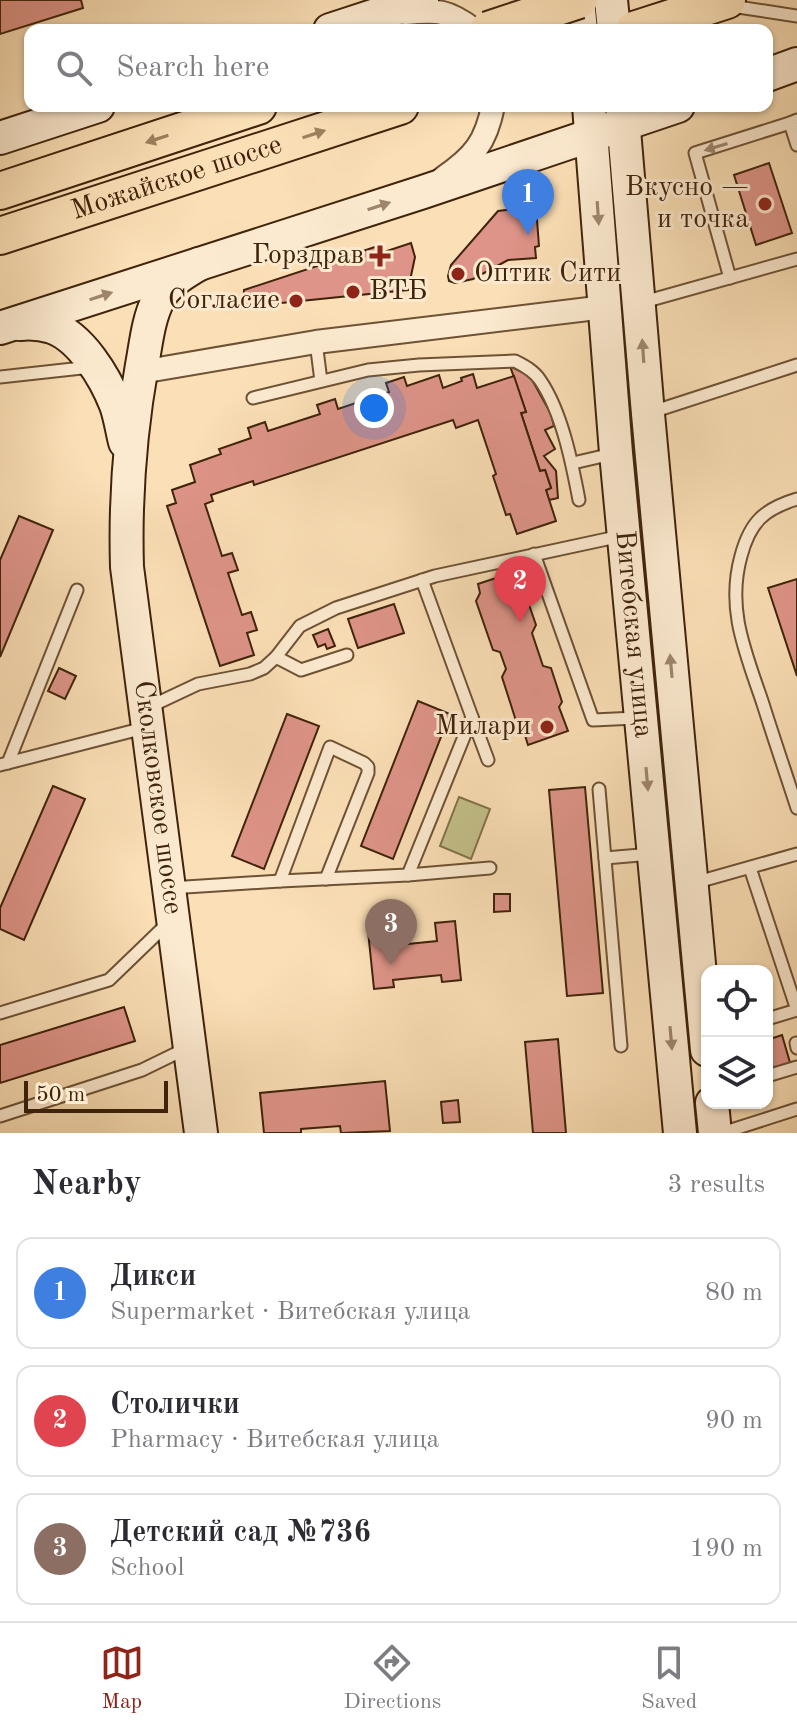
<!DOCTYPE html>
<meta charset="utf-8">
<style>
body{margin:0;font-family:"Old Standard TT",serif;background:#f7f7f7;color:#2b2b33}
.controls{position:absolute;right:24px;bottom:24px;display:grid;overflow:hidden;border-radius:16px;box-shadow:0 2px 6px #0004}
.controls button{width:72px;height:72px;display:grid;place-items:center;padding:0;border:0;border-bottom:2px solid #e1e1e2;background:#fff;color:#2b2b33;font:40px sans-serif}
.scale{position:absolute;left:24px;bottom:20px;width:144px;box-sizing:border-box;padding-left:8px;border:4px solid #3f230a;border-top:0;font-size:22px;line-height:28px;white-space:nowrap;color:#3f230a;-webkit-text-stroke:6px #fcead0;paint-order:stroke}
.you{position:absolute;left:374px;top:408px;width:28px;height:28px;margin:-20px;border:6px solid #fff;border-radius:50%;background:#1a73e8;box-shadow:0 0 0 12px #1a73e833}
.badge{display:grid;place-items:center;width:52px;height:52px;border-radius:50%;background:#8f2418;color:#fff;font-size:26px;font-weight:700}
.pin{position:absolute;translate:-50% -66px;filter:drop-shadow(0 2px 4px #0008)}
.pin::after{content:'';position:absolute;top:42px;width:28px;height:24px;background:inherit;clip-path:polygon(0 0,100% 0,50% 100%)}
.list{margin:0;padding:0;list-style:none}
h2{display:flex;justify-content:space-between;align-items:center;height:104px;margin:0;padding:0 32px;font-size:34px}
h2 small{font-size:26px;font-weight:400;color:#7c7c81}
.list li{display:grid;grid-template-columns:52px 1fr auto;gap:24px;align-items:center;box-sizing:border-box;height:112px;margin:0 16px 16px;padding:0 16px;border:2px solid #e1e1e2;border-radius:16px}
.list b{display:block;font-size:30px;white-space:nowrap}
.list p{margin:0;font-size:26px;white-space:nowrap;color:#7c7c81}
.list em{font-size:26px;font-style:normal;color:#7c7c81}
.icon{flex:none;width:44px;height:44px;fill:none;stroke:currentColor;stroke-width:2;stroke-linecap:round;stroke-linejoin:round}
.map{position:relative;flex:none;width:797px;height:1133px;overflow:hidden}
.search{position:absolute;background:#fff;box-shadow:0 2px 6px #0004;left:24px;right:24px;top:24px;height:88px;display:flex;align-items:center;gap:20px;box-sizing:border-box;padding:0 28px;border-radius:16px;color:#7c7c81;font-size:30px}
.sheet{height:488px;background:#fff}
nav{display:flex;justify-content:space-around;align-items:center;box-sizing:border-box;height:112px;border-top:2px solid #e1e1e2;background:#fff;font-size:22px;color:#7c7c81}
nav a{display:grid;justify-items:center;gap:4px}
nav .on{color:#8f2418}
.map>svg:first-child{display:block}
</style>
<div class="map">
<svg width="797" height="1133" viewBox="0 0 797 1133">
<rect width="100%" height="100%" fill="#fbdfb6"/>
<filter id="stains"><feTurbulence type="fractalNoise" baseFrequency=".0025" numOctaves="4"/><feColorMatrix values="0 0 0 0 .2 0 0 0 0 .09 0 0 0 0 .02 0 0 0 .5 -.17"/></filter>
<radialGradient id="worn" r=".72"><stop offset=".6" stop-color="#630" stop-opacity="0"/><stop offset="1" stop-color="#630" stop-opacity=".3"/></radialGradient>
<path fill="#c3c08a" stroke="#81724a" stroke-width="2" d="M459,797L490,809L471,859L440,846Z"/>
<g fill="#de9488" stroke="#3f230a" stroke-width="2">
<path d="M0,0H81L83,8L0,34Z"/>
<path d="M769,163L792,233L756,245L734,175Z"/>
<path d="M532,207L534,220H537L539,246L535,247L536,258L508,260L473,279L455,283L449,281L448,276L451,265L498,211Z"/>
<path d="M411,243L415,257L408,290L243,307L244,290L378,246L381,253Z"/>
<path d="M510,366L530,376L551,414L554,426L545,430L555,449L544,456L556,471L558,498L549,500L546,490L551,488L545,470L540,471L521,413L526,412Z"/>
<path d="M473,374L477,388L514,376L526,412L521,413L540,471L545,470L551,488L546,490L556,521L517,534L510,514L506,515L493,476L496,474L478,420L456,428L453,420L254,485L253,481L211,495L213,501L205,504L222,556L232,553L238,570L228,573L242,615L251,612L257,630L247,633L254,655L220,666L167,506L176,503L172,490L195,482L190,465L221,454L219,449L251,438L248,428L265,422L268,431L320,414L317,405L335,399L338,409L389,392L386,383L404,377L407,386L439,375L443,388L462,381L461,378Z"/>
<path d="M19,516L53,530L0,657V560Z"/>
<path d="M511,573L517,590L525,593L536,625L532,633L543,666L551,668L562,702L559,707L568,731L528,745L523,729L517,724L502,677L506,669L500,652L493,650L476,601L480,593L478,584Z"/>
<path d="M797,579V676L768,588Z"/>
<path d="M394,604L404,633L358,648L348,619Z"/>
<path d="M328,629L335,646L327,649L325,644L318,647L313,635Z"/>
<path d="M59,668L76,676L65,699L48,691Z"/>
<path d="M418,701L450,714L393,859L361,846Z"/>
<path d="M287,714L319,726L264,869L232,856Z"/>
<path d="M53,786L85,799L24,940L0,929V908Z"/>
<path d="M585,787L603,993L567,996L549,790Z"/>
<path d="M494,894H510V911L494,912Z"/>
<path d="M455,921L461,980L442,982L441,975L393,980L394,987L374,989L368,931L387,929L388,946L437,941L435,923Z"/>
<path d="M124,1007L135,1041L0,1083V1045Z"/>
<path d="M782,1035L791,1066L767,1073V1040Z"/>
<path d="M558,1039L566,1133H533L525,1042Z"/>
<path d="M385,1081L390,1131L341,1133L340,1126L301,1129V1133H264L260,1093Z"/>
<path d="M458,1100L460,1122L443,1123L441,1102Z"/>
</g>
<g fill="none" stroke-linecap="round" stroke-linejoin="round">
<defs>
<g id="lane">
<path d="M736,1L738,7L797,16"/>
<path d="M790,123L797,145"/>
<path d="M730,278L695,153L790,123L797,120"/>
<path d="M640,303L797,259"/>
<path d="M316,342L321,381"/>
<path d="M0,377L91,367"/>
<path d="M253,398L368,370L419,365L515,361C525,366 534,371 540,380C562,412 572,463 579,500"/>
<path d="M652,412L797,365"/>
<path d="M573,463L612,454"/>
<path d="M797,499C764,509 750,522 741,556C726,610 746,653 763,704C774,739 786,774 797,808"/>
<path d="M534,554L593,720L636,718"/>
<path d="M276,657L301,670L347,655"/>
<path d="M147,708L198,684L250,674L264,668L276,657L300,626L336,608L435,576L621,536"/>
<path d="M472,717L488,760"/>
<path d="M8,763L77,590"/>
<path d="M0,765L144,728"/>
<path d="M599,789L621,1046"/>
<path d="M605,858L652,854"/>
<path d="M750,868L797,1010"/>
<path d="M408,875L490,868"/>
<path d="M280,881L330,747L364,763L368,767V773L326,879"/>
<path d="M694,883L797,854"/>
<path d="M170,888L280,881L408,875L472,717L422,580"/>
<path d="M0,1013L109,980L167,924"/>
<path d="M767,1019L797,1010"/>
<path d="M796,1043L797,1048"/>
<path d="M767,1076L797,1067"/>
<path d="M0,1116L142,1070L185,1049"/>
<path d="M722,1133L797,1109"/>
</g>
<g id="street">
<path d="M405,13C438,10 448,10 474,30"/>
<path d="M443,178C474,157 486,142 493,106"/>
<path d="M141,372L316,342L605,307"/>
</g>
<g id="secondary">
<path d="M578,0L581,30"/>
<path d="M611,0L614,30"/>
<path d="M330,30L422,0"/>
<path d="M767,75L797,64"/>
<path id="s1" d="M589,106L616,453L680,1133"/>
<path d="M622,106L648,414L707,1050"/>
<path d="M0,138L98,106"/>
<path id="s2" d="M199,264C184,273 166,283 158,300C148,320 146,344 142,365C130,432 125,500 127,567L201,1133"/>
<path d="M20,324C30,323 42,324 52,327C81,337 105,377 116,405C120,416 122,430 125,442"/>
<path d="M0,328L423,192L678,106"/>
<path d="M712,1103L715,1133"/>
</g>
<g id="primary">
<path d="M634,30L727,0"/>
<path d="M0,191L258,106"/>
<path id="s3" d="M0,236L400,106"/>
</g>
</defs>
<use href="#lane" stroke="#6e5235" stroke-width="15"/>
<use href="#street" stroke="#6e5235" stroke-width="26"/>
<use href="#secondary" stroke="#3f230a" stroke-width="36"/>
<use href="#primary" stroke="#3f230a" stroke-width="40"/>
<use href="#lane" stroke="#fcead0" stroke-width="11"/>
<use href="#street" stroke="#fcead0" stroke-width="22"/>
<use href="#secondary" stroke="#fcead0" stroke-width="32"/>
<use href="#primary" stroke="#fbdfb6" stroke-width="36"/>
<defs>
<path id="primary-bridge" d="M488,30L579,0"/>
</defs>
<use href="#primary-bridge" stroke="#3f230a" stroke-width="40" stroke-linecap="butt"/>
<use href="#primary-bridge" stroke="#fbdfb6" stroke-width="36"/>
</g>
<defs><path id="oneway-solid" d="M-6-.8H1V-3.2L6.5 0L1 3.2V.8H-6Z" transform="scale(2)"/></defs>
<g fill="#9d8160">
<use href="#oneway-solid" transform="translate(314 134) rotate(-18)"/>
<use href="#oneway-solid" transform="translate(157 139) rotate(162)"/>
</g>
<g fill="#9e866d">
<use href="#oneway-solid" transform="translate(716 147) rotate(163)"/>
<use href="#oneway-solid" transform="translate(379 206) rotate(-18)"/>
<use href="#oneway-solid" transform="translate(598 213) rotate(86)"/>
<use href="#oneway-solid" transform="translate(101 296) rotate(-18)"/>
<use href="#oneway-solid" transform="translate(643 351) rotate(-94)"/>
<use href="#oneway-solid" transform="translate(671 666) rotate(-95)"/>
<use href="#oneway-solid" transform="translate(647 779) rotate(85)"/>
<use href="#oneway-solid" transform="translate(671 1038) rotate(85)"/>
</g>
<g fill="#8f2418" stroke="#fcead0" stroke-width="3">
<circle cx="765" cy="204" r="8"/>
<path d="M376 244h8v8h8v8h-8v8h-8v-8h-8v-8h8z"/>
<circle cx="458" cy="274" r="8"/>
<circle cx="353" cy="292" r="8"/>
<circle cx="296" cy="301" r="8"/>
<circle cx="547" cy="727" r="8"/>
</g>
<g text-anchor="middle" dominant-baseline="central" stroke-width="6" stroke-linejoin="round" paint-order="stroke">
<g font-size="28" fill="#3f230a" stroke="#fcead0">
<text stroke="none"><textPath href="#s3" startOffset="186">Можайское шоссе</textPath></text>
<text stroke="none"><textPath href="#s1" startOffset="530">Витебская улица</textPath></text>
<text stroke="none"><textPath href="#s2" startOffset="558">Сколковское шоссе</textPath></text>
</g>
<g font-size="28" fill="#3f230a" stroke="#fcead0" text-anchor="end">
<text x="749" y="188">Вкусно —<tspan x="749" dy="32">и точка</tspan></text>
<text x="364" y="256">Горздрав</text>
<text x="474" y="274" text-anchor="start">Оптик Сити</text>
<text x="369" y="292" text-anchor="start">ВТБ</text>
<text x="280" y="301">Согласие</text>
<text x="531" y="727">Милари</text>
</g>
</g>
<rect width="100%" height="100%" filter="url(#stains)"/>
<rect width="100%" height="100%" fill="url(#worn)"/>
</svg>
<div class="controls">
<button><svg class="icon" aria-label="locate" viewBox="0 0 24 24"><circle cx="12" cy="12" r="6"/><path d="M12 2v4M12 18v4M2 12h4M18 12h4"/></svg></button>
<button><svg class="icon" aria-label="layers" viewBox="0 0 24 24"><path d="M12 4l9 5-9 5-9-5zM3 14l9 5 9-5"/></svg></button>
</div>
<div class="scale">50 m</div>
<div class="you"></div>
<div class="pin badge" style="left:528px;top:235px;background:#3f7fe0">1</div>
<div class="pin badge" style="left:520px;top:622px;background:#e0444e">2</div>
<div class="pin badge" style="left:391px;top:965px;background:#8d6e63">3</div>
<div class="search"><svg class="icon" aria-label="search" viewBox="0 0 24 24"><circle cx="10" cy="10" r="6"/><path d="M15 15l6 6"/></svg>Search here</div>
</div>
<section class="sheet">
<h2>Nearby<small>3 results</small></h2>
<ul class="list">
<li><span class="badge" style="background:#3f7fe0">1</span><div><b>Дикси</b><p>Supermarket · Витебская улица</p></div><em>80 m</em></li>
<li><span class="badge" style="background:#e0444e">2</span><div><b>Столички</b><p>Pharmacy · Витебская улица</p></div><em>90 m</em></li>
<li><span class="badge" style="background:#8d6e63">3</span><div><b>Детский сад №736</b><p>School</p></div><em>190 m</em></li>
</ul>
</section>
<nav>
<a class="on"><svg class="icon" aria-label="map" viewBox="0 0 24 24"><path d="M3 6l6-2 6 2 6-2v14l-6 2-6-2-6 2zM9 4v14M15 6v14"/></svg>Map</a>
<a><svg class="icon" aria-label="directions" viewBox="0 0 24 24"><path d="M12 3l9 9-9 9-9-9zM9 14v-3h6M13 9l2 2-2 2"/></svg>Directions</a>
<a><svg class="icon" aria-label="saved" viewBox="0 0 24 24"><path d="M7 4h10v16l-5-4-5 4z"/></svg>Saved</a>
</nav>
